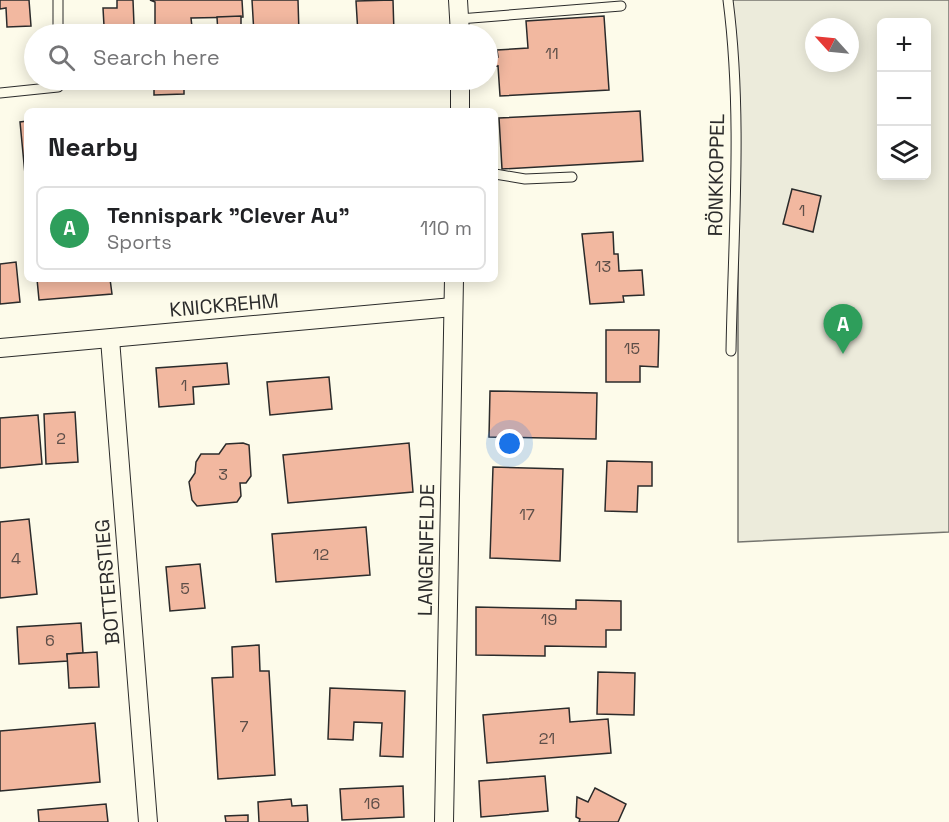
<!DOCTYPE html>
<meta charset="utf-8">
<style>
body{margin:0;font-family:"Space Grotesk",sans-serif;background:#f6f6f6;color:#202124}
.controls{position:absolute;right:18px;top:18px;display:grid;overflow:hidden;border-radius:9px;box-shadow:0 3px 15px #0003}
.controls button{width:54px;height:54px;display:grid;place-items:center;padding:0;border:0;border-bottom:2px solid #e0e0e0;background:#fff;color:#202124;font:30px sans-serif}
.compass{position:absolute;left:805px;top:18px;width:54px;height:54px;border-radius:50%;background:#fff;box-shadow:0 3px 15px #0003;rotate:297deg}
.you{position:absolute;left:510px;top:444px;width:21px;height:21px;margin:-15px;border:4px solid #fff;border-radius:50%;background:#1a73e8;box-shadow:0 0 0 9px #1a73e833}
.badge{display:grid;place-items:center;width:39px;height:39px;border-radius:50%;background:#c62828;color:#fff;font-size:20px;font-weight:700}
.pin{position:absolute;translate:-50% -50px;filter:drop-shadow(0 2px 3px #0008)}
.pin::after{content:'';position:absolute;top:32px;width:21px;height:18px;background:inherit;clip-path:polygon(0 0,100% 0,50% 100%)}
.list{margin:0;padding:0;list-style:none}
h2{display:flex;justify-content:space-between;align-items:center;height:78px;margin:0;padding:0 24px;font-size:26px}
h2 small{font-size:20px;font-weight:400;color:#757577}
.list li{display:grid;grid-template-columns:39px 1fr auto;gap:18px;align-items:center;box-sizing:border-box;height:84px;margin:0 12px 12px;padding:0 12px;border:2px solid #e0e0e0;border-radius:9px}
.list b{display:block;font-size:22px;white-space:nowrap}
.list p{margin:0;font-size:20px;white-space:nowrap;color:#757577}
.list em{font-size:20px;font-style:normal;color:#757577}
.icon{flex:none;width:33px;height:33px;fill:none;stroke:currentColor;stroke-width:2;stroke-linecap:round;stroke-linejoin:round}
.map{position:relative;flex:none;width:949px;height:822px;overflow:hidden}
.search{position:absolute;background:#fff;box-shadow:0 3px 15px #0003;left:24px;top:24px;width:474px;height:66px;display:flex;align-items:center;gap:15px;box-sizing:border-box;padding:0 21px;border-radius:33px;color:#757577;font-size:22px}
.panel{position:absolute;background:#fff;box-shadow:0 3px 15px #0003;left:24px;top:108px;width:474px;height:174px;border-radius:9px}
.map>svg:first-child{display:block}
</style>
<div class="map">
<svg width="949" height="822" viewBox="0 0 949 822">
<rect width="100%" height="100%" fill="#fdfbea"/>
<path fill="#ecebdb" stroke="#74746e" stroke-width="1.5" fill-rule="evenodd" d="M727,0H949V532L738,542V67ZM882,22H926V176H882ZM814,27H850V63H814Z"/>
<g fill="#f2b8a0" stroke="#2b2b2b" stroke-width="1.5">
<path d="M0,0H29L31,26L7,27L6,8L0,9Z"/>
<path d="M117,0H133L134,25L104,26L103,8H117Z"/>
<path d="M150,0H242L243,17L191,18L192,27L155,28V2Z"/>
<path d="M252,0H298L299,34H254Z"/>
<path d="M393,0L394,34H358L356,1Z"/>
<path d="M241,16V34H218L217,17Z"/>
<path d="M604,16L609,90L500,96L498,66L492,67L491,57H498L497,50L528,48L526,21Z"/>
<path d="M196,27V34H148V28Z"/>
<path d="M154,80H200V83H184V94L154,95Z"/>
<path d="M256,80H301V87L256,89Z"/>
<path d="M640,111L643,161L502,169L499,118Z"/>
<path d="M27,121V195L20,122Z"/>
<path d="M792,189L821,196L813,232L783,224Z"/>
<path d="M613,232L614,254H618L619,271L642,270L644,295L623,296L624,302L590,304L582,234Z"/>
<path d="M16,262L20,302L0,304V264Z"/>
<path d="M37,279H110L112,294L39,300Z"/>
<path d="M606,330H659L658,367L640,366V382H606Z"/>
<path d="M227,363L229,384L193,387L194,404L159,407L156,368Z"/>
<path d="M329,377L332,409L270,415L267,382Z"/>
<path d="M490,391L597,393L596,439L489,437Z"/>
<path d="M75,412L78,462L46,464L44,414Z"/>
<path d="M38,415L42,464L0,468V418Z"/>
<path d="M243,443L249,445L251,476L246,483H240L241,496L237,502L197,506L192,500L189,482L195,473L196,462L201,454H219L226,444Z"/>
<path d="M409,443L413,492L288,503L283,455Z"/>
<path d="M607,461L652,462V486H638L637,512L605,511Z"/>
<path d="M493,467L563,469L560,561L490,558Z"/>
<path d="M29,519L37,594L0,598V522Z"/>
<path d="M366,527L370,575L276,582L272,534Z"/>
<path d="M200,564L205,608L170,611L166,567Z"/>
<path d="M576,600L621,601V630H606V647L545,646V656L476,655V607L576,609Z"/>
<path d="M81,623L83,653L67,654L68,661L19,664L17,627Z"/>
<path d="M259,645L260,671H269L275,775L218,779L212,678L233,677L232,647Z"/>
<path d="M97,652L99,687L69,688L67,654Z"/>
<path d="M598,672L635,673L634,715L597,714Z"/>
<path d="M330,688L405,691L403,757L380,756L382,723L354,722L353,740L328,739Z"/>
<path d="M569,708L570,722L608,719L611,753L487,763L483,715Z"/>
<path d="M95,723L100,782L0,791V731Z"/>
<path d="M545,776L548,811L481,817L479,781Z"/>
<path d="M403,786L404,817L342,820L340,789Z"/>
<path d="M595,788L626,804L618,822H579L580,819L576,817L577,797L588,802Z"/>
<path d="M291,799L292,806L307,805L308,822H259L258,802Z"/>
<path d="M106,804L108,822H39L38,810Z"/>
<path d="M248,815V822H226L225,816Z"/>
</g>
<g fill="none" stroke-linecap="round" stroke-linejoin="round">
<defs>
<g id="service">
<path d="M728,0C743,116 733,235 731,351"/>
<path d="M459,19L621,6"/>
<path d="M58,34V0"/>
<path d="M0,93L58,87V80"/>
<path d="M495,174L525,179L572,177"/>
</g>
<g id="minor">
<path d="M458,0L460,34"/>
<path d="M460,111V80"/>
<path d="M110,339L148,822"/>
<path d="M0,348L453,307"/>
<path d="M444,822L454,279"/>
</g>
</defs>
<use href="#service" stroke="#2b2b2b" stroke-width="11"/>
<use href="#minor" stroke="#2b2b2b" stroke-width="20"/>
<use href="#service" stroke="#fdfbea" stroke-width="9"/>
<use href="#minor" stroke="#fdfbea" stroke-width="18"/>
</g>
<g text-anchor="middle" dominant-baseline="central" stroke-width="4.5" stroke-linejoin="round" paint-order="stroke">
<g font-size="16" fill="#5d4e48">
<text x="552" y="53">11</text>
<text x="802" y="210">1</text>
<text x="603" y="266">13</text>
<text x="632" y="348">15</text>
<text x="184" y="385">1</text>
<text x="61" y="438">2</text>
<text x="223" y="474">3</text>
<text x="527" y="514">17</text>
<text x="321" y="554">12</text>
<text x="16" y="558">4</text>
<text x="185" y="588">5</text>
<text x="549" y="619">19</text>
<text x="50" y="640">6</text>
<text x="244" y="726">7</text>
<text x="547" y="738">21</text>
<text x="372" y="803">16</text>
</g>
<g font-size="20" fill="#2b2b2b" stroke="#fdfbea">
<text transform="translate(716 175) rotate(-89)">RÖNKKOPPEL</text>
<text transform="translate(224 305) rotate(-5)">KNICKREHM</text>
<text transform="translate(426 550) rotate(-89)">LANGENFELDE</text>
<text transform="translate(107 582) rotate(-95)">BOTTERSTIEG</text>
</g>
</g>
</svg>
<div class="controls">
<button>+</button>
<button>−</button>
<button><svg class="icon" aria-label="layers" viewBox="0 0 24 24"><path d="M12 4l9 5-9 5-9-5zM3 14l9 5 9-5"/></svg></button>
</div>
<svg class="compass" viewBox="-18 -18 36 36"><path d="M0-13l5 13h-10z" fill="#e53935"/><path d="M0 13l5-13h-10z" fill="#757577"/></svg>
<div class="you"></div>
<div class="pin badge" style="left:843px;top:354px;background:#2e9e5b">A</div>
<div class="search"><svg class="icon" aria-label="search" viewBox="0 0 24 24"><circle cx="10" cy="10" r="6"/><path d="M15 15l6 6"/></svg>Search here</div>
<section class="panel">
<h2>Nearby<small></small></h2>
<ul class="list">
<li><span class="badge" style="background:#2e9e5b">A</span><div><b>Tennispark &quot;Clever Au&quot;</b><p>Sports</p></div><em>110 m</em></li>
</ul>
</section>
</div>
